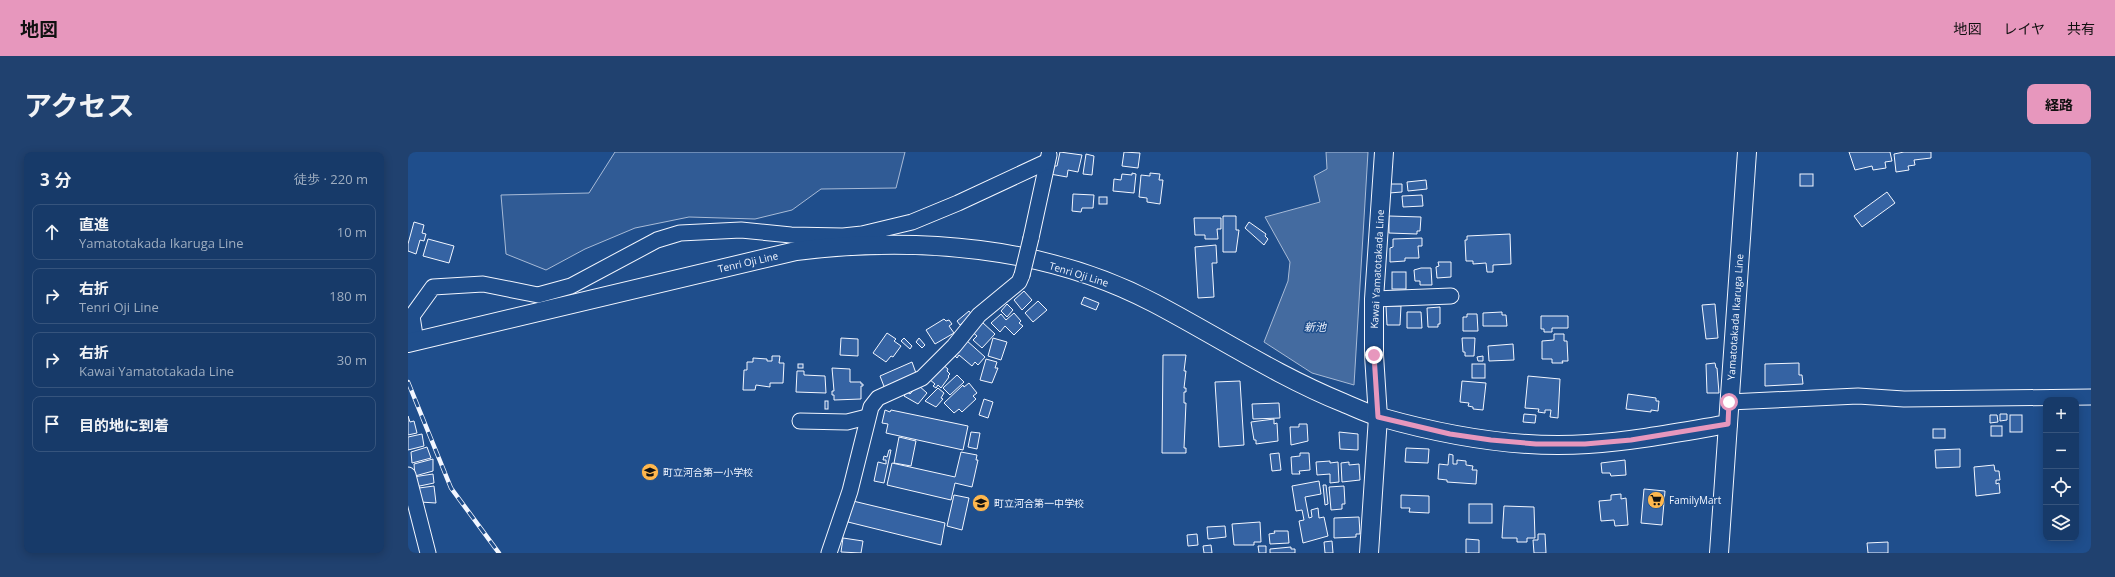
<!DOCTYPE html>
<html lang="ja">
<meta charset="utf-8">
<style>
body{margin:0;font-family:"Open Sans","Noto Sans JP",sans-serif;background:#20416f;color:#f1f3f6}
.controls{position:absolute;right:12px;bottom:12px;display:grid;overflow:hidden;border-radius:8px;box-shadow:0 2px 10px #0003}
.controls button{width:36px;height:36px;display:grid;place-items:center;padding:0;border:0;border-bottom:1px solid #36547d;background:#173a69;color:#f1f3f6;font:20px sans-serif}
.stop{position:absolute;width:12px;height:12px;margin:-9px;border:3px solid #e797bd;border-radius:50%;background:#fff}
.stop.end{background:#e797bd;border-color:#fff;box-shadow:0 1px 4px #0008}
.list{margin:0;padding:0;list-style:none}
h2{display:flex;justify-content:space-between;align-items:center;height:52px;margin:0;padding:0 16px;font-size:17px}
h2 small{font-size:13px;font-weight:400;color:#9eadc0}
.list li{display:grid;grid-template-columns:26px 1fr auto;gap:12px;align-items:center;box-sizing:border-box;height:56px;margin:0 8px 8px;padding:0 8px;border:1px solid #36547d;border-radius:8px}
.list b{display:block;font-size:15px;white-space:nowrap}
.list p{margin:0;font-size:13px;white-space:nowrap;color:#9eadc0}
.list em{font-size:13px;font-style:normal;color:#9eadc0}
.icon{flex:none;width:22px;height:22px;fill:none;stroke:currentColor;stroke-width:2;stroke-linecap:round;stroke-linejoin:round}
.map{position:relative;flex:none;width:1683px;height:401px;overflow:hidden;border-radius:8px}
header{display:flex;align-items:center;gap:24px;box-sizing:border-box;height:56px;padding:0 20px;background:#e797bd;color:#111}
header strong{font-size:19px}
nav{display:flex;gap:22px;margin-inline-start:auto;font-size:14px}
.intro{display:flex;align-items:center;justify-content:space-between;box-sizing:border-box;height:96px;padding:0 24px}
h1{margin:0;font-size:28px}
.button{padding:10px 18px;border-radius:8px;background:#e797bd;color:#111;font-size:14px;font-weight:700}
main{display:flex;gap:24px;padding:0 24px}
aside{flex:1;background:#173a69;border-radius:8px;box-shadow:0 2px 10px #0003}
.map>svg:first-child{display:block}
</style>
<header>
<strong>地図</strong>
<nav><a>地図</a><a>レイヤ</a><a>共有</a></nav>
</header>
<div class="intro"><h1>アクセス</h1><a class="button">経路</a></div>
<main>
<aside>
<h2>3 分<small>徒歩 · 220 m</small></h2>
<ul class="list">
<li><svg class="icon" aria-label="ahead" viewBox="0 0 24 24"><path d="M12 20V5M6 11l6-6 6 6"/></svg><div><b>直進</b><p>Yamatotakada Ikaruga Line</p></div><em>10 m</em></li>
<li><svg class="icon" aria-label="right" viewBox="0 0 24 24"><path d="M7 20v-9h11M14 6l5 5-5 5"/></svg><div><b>右折</b><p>Tenri Oji Line</p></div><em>180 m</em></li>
<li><svg class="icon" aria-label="right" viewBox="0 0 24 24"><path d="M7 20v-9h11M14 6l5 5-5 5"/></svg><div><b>右折</b><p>Kawai Yamatotakada Line</p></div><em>30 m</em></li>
<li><svg class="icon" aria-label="arrive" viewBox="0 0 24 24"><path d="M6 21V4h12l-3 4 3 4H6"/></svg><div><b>目的地に到着</b></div></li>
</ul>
</aside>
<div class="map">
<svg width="1683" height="401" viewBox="0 0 1683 401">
<rect width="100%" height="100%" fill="#1f4e8c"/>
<path fill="#305b95" stroke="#a8bbd7" d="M207,0H497L488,36L413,37L384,58L347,67L281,65L227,76L177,97L138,118L98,102L93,43L181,41Z"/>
<path fill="#446ba0" stroke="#a8bbd7" d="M918,0H960L946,233L904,221L856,190L880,129L882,110L857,65L912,50L906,24L919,17Z"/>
<g fill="#3563a3" stroke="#f2f6ff">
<path d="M652,0L674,3L670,20L660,18L659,25L642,22L644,14H649Z"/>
<path d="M716,0L732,1L730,16L714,14Z"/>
<path d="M1441,0H1482L1484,9L1477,10L1478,16L1465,18L1464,14L1447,18Z"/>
<path d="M1496,0H1523V6L1506,8L1507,13L1500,14L1501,18L1488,20L1486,2Z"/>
<path d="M678,2L686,4L684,23L675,22Z"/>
<path d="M724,21L728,22L726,41L705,39L706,27L713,28L714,22L724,23Z"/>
<path d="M742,21L752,22L751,28H755L752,52L739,50V46L731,45L733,23L742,24Z"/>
<rect x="1392" y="22" width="13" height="12"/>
<path d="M1018,28L1019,37L1000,39L999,30Z"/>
<path d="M981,32H994V40L981,41Z"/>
<path d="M1479,40L1487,51L1454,75L1446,64Z"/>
<path d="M665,42L686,43L685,56H674L673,60L664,59Z"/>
<path d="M1014,43L1015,54L995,55L994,44Z"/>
<rect x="691" y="45" width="8" height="7"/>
<path d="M815,64H828V78H831L828,100H815Z"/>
<path d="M981,64L1013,65L1012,79H1009V82L981,81Z"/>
<path d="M786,66H813V77H809L810,87H797V83H787Z"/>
<path d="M6,70L16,73L14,81L18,82L16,89L12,88L8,102L0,99V92Z"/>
<path d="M841,70L858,82L857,84L860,87L856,93L837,76Z"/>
<path d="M1102,82L1103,112L1085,113V120H1079L1078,111L1065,112V109H1058L1057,88H1059V84Z"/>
<path d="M1014,86V94H1010L1011,106H997V109L982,110V96L985,95V87Z"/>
<path d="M20,87L46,94L41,111L15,104Z"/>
<path d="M808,93L809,111H804L806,145L790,146L787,95Z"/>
<path d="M1030,110H1043V125L1029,126L1028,115L1031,114Z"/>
<path d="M1013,116H1023L1024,133H1012V129H1007L1006,118Z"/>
<rect x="984" y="120" width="14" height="17"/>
<path d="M616,139L624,148L614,158L606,148Z"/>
<path d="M676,145L691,151L688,158L673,152Z"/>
<path d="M630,149L639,158L625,170L617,161Z"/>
<path d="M599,152L605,158L599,165L593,159Z"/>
<path d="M1307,152L1310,186L1298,187L1294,153Z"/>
<path d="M978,154H993L992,173H979Z"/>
<path d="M1032,155V172H1030V175H1020L1019,156Z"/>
<path d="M561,159L564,163L552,173L549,169Z"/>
<path d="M999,160H1013L1014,176H999Z"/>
<path d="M1094,160V163H1098L1099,174H1075V161Z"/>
<path d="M606,161L613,169L611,171L615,174L606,183L597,174L592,180L583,171L593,162L598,168Z"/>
<path d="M1059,162H1069L1070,179H1055V165H1059Z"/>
<path d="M1133,164H1160V176H1144V180H1136V177H1133Z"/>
<path d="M536,167L538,169L541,168L544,172L541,174L546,181L527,192L518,178Z"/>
<path d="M574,170L587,182L574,196L565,188L569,184L563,179Z"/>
<path d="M479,181L488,187L486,189L493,194L485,205L483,204L478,210L465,201Z"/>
<path d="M1146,182H1156V189H1159L1160,209H1154L1155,211H1144V207H1134V189L1146,188Z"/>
<path d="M433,186L450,187V204L432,203Z"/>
<path d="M496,186L504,194L502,197L493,189Z"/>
<path d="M511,186L517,193L514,196L508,190Z"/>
<path d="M585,186L599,190L593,208L580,204Z"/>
<path d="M1054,186H1067L1066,204H1057V200H1055Z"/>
<path d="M558,188L577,205L570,213L567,210L564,214L551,203L549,206L545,202Z"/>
<path d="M1105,192L1106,208L1081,209L1080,194Z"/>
<path d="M755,203H778L776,219H778L776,236H778V240H776V251H778L776,296H778V301H754Z"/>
<path d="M364,204H372L371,211H376L375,231H362V235L348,233L347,238H335L336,218H339V210H345V206L359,207V209H364Z"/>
<path d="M1075,204V209H1070L1069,205Z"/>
<path d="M578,207L589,210L587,216H590L584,231L572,228Z"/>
<path d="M504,210L509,224L477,237L472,224Z"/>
<path d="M1307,211L1308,216H1309L1311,241H1299L1298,212Z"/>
<path d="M1391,211V223H1394L1395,232L1357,234V212Z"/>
<rect x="390" y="212" width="5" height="4"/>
<path d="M534,212L540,217L539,219L542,222L540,224L541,225L533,236L530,233L528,236L525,234L527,232L521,227Z"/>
<rect x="1064" y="212" width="13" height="14"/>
<path d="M424,216L442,217V230H453V232H455V234H453V247L426,248V243H424V239H426Z"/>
<path d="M389,219H396V223L417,224L418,241L388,240Z"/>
<path d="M549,223L556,230L542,243L535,236Z"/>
<path d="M1120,224L1152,227L1150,266L1142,265L1143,258H1137V261L1130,260L1131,257L1117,256Z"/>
<path d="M832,229L836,293L811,295L807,230Z"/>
<path d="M1054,229L1078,231L1075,258L1065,257V255L1060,254L1061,251L1052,250Z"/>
<path d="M561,231L569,241L565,244L568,247L554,260L551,257L546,261L536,251L555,233L556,235Z"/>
<path d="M510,233L519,241L510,252L496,244L499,240L502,242Z"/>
<path d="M530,236L536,241L533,246L535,247L528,255L517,249Z"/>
<path d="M1220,242L1248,246V249H1251L1250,259L1243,258V260L1218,257Z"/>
<path d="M576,247L585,250L580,266L571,263Z"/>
<rect x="417" y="249" width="3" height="8"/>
<path d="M871,251L872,266L845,267L844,252Z"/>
<path d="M477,258L482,260L483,258L560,274L555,298L478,281L480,272L474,271Z"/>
<path d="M1116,262L1128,263L1127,271L1115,270Z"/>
<path d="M1592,262H1599V268L1592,269Z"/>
<path d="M1582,263H1589L1590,270L1582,271Z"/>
<rect x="1602" y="263" width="12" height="17"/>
<path d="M0,264L2,270L6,269L9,281L0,283Z"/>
<path d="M866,267V272L869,271L870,289L848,292V288H846L843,270Z"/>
<path d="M891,272H899L900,289L883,293L882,275H891Z"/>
<rect x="1583" y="274" width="11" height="10"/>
<rect x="1525" y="277" width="12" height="9"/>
<path d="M563,280L572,281L569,297L560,295Z"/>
<path d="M931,280L950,282V298L932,297Z"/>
<path d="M14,282L16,294L0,298V285Z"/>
<path d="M491,285L508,289L503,314L486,311Z"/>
<path d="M19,295L23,306L4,311L3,300Z"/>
<path d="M998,296L1021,297L1020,311L997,310Z"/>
<path d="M1552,297V315L1528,316L1527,298Z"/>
<path d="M481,298H483L476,331L466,329L470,310L478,312V308H475L476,304L479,305Z"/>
<path d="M553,300L569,303L568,308H570L564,335L547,331L543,348L479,333L484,311L547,325Z"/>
<path d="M871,301L873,318L864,319L862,302Z"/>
<path d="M892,301H901L902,318L891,319L892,322H884L883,305L892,304Z"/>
<path d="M1041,302L1045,303V312H1049V308L1058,309V313L1065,314L1064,318H1069L1068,332L1039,330V328L1030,327L1031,312L1040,313Z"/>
<path d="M25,307V319L7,324L6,312Z"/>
<path d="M1217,308L1218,323L1203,324L1202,321H1194L1193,311Z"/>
<path d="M922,309V311L930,310L931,330L922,331V322L909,323L908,310Z"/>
<path d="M941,310V313L951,312L952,328L934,330L933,311Z"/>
<path d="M1586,313L1587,319H1591L1592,328H1588V332L1591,331L1592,341L1568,344L1566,315Z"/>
<path d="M25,322L26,331L7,335L5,325Z"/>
<path d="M911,329L913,342L897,345L901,366L904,365L903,358L910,356L911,366L916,365L920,384L895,391L891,369L896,368L894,358L888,359L884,334Z"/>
<path d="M915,333H918L920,352L917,353Z"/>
<path d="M26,334L28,351L12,350L11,336Z"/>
<path d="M936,334L937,352H934V357L923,358L921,335Z"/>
<path d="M1236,337L1257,339L1254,373L1233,371Z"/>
<path d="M1213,342V347L1218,346L1220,373L1207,374L1206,368L1193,369L1191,349L1203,348V343Z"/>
<path d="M546,343L561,346L554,378L539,374Z"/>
<path d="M993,343L1021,344V361L1001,360L1002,356H993Z"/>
<path d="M445,349L537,371L533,393L440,370Z"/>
<rect x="1061" y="352" width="23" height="19"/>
<path d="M1096,354L1126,355L1127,386H1119V390H1109V386H1094Z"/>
<path d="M951,365L952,382H948V385L926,386V366Z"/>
<path d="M852,370L853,390H846V393H826L824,372Z"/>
<path d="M817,374L818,385L800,387L799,375Z"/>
<path d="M866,379H880L881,391L862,392L861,382L867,381Z"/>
<path d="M789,382L790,393L780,394L779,383Z"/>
<path d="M1130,382H1137L1138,401H1126L1125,388H1130Z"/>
<path d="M435,386L455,389L453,401L433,400Z"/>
<path d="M1058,387L1071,388V401H1058Z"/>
<path d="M924,389L925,401H917L916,390Z"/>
<path d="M1480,390V401H1460L1459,391Z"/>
<path d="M803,393L804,401H796L795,394Z"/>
<path d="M850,394H858V401H851Z"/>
<path d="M883,395V397H887V401H862V397Z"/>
</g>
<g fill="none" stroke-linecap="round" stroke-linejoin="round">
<defs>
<g id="minor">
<path d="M623,86L641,3"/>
<path d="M966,147L1043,144"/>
<path d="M8,190L4,164L25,135L75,132L130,143L163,134L249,88L272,81L333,78L383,83L435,84L454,82L504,70L550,51L638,10"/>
<path d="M1321,250L1450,244L1496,247L1683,245"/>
<path d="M392,269L439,270L459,265"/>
<path d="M0,323L20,401"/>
<path d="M421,401L442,339L463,255L470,246L514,226L546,194L571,163L611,130L614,123"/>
</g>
<g id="major">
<path d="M0,191L388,99C508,84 638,94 746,151C809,184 869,224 936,251C948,256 960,262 972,265C1039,284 1110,297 1180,292C1227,289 1273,280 1320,272"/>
<path d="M961,401L970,265L966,203V147L976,0"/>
<path d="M1311,401L1339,0"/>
</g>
</defs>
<use href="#minor" stroke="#f2f6ff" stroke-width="17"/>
<use href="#major" stroke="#f2f6ff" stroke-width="20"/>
<use href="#minor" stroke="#1f4e8c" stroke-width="15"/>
<use href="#major" stroke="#1f4e8c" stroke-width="18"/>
<defs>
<path id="rail" d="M0,230L43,336L91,401"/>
</defs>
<use href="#rail" stroke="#f2f6ff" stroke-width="4.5"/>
<use href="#rail" stroke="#1f4e8c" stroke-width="3" stroke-dasharray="9" stroke-linecap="butt"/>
<defs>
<path id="minor-bridge" d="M614,123L623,86"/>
</defs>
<use href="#minor-bridge" stroke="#f2f6ff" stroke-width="17" stroke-linecap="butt"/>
<use href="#minor-bridge" stroke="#1f4e8c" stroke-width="15"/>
</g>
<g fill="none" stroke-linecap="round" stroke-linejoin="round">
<path stroke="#e797bd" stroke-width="5" d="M966,203L970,265L1042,282L1083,288L1128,292H1177L1223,288L1320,272L1321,250"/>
</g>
<defs>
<symbol id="school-disc" viewBox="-11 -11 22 22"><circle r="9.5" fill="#ffb74d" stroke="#1f4e8c"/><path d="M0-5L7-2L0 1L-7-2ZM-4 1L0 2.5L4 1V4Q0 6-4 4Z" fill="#111"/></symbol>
<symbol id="supermarket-disc" viewBox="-11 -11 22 22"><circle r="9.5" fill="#ffb74d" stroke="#1f4e8c"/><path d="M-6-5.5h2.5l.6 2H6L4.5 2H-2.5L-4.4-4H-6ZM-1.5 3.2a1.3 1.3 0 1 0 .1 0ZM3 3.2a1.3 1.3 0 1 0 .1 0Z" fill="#111"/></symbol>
</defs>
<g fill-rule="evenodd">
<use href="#school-disc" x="232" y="310" width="20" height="20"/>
<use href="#supermarket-disc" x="1238" y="338" width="20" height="20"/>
<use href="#school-disc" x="563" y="341" width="20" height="20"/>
</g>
<g text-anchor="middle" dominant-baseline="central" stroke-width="3" stroke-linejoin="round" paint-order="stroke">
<g font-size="10" fill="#f2f6ff" stroke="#1f4e8c">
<text transform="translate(340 110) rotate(-13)">Tenri Oji Line</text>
<text transform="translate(969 117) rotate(-87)">Kawai Yamatotakada Line</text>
<text transform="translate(671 122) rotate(17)">Tenri Oji Line</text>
<text transform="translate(1327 165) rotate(-86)">Yamatotakada Ikaruga Line</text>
</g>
<g font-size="10" fill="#f2f6ff" stroke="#1f4e8c" text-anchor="start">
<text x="255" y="320">町立河合第一小学校</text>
<text x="1261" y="348">FamilyMart</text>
<text x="586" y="351">町立河合第一中学校</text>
</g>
<g font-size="11" font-style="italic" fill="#f2f6ff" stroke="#1f4e8c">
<text x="907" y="174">新池</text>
</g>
</g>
</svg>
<div class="controls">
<button>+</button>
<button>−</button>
<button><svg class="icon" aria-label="locate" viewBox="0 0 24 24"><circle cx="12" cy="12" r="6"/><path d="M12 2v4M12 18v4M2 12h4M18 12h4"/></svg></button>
<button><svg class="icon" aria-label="layers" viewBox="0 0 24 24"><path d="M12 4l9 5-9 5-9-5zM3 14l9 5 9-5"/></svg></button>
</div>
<div class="stop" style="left:1321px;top:250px"></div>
<div class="stop end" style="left:966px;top:203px"></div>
</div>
</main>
